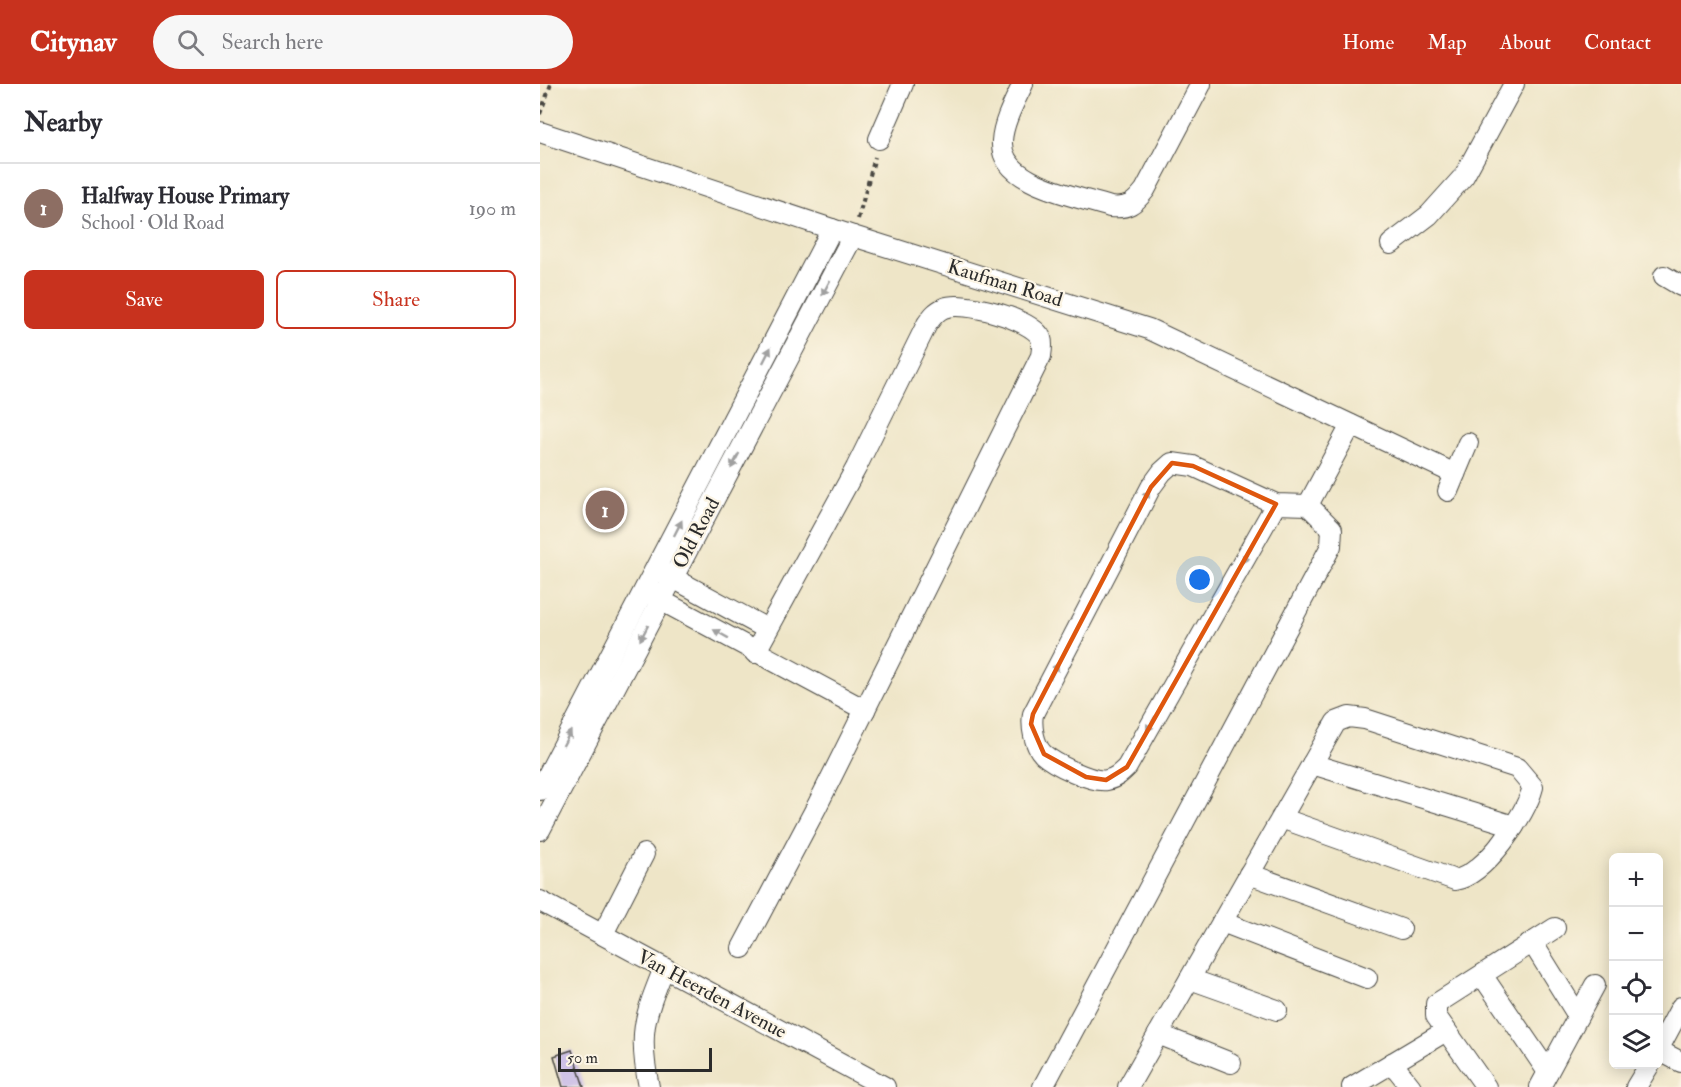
<!DOCTYPE html>
<meta charset="utf-8">
<style>
body{margin:0;font-family:"IM FELL Double Pica",serif;background:#f7f7f7;color:#2b2b33}
.controls{position:absolute;right:18px;bottom:18px;display:grid;overflow:hidden;border-radius:9px;box-shadow:0 3px 15px #0003}
.controls button{width:54px;height:54px;display:grid;place-items:center;padding:0;border:0;border-bottom:2px solid #e1e1e2;background:#fff;color:#2b2b33;font:30px sans-serif}
.scale{position:absolute;left:18px;bottom:15px;width:154px;box-sizing:border-box;padding-left:6px;border:3px solid #2b2b2b;border-top:0;font-size:16px;line-height:21px;white-space:nowrap;color:#2b2b2b;-webkit-text-stroke:4px #fcf5e5;paint-order:stroke}
.you{position:absolute;left:660px;top:496px;width:21px;height:21px;margin:-15px;border:4px solid #fff;border-radius:50%;background:#1a73e8;box-shadow:0 0 0 9px #1a73e833}
.badge{display:grid;place-items:center;width:39px;height:39px;border-radius:50%;background:#c8321e;color:#fff;font-size:20px;font-weight:700}
.pin{position:absolute;translate:-50% -50%;border:3px solid #fff;box-shadow:0 2px 6px #0006}
.list{margin:0;padding:0;list-style:none}
h2{display:flex;justify-content:space-between;align-items:center;height:78px;margin:0;padding:0 24px;font-size:26px}
h2 small{font-size:20px;font-weight:400;color:#7c7c81}
.list li{display:grid;grid-template-columns:39px 1fr auto;gap:18px;align-items:center;box-sizing:border-box;height:90px;padding:0 24px;border-top:2px solid #e1e1e2}
.list b{display:block;font-size:22px;white-space:nowrap}
.list p{margin:0;font-size:20px;white-space:nowrap;color:#7c7c81}
.list em{font-size:20px;font-style:normal;color:#7c7c81}
.actions{display:flex;gap:12px;padding:18px 24px}
.actions a{flex:1;padding:14px 0;border:2px solid #c8321e;border-radius:9px;text-align:center;font-size:21px;color:#c8321e}
.actions .main{background:#c8321e;color:#fff}
.icon{flex:none;width:33px;height:33px;fill:none;stroke:currentColor;stroke-width:2;stroke-linecap:round;stroke-linejoin:round}
.map{position:relative;flex:none;width:1141px;height:1003px;overflow:hidden}
header{display:flex;align-items:center;gap:36px;box-sizing:border-box;height:84px;padding:0 30px;background:#c8321e;color:#fff}
header strong{font-size:28px}
nav{display:flex;gap:33px;margin-inline-start:auto;font-size:21px}
.search{width:420px;height:54px;background:#f7f7f7;display:flex;align-items:center;gap:15px;box-sizing:border-box;padding:0 21px;border-radius:33px;color:#7c7c81;font-size:22px}
main{display:flex}
aside{flex:1;background:#fff}
.map>svg:first-child{display:block}
</style>
<header>
<strong>Citynav</strong>
<div class="search"><svg class="icon" aria-label="search" viewBox="0 0 24 24"><circle cx="10" cy="10" r="6"/><path d="M15 15l6 6"/></svg>Search here</div>
<nav><a>Home</a><a>Map</a><a>About</a><a>Contact</a></nav>
</header>
<main>
<aside>
<h2>Nearby<small></small></h2>
<ul class="list">
<li><span class="badge" style="background:#8d6e63">1</span><div><b>Halfway House Primary</b><p>School · Old Road</p></div><em>190 m</em></li>
</ul>
<div class="actions"><a class="main">Save</a><a>Share</a></div>
</aside>
<div class="map">
<svg width="1141" height="1003" viewBox="0 0 1141 1003">
<rect width="100%" height="100%" fill="#fcf5e5"/>
<filter id="ink" filterUnits="userSpaceOnUse"><feTurbulence type="fractalNoise" baseFrequency=".0167" numOctaves="2"/><feDisplacementMap in="SourceGraphic" scale="12" xChannelSelector="R" yChannelSelector="G"/><feConvolveMatrix kernelMatrix="1 2 1 2 8 2 1 2 1" color-interpolation-filters="sRGB"/></filter>
<filter id="wash" filterUnits="userSpaceOnUse"><feTurbulence type="fractalNoise" baseFrequency=".008" numOctaves="4" result="noise"/><feDisplacementMap in="SourceGraphic" scale="24" xChannelSelector="R" yChannelSelector="G"/><feGaussianBlur stdDeviation="1.35" result="paint"/><feColorMatrix in="noise" values="0 0 0 0 0 0 0 0 0 0 0 0 0 0 0 0 0 1.4 0 .05"/><feComposite in="paint" operator="in"/></filter>
<g filter="url(#wash)">
<rect width="100%" height="100%" fill="#eee5c7"/>
<g id="blocks">
<path fill="#c3b5e6" d="M32,966L44,1003H23L14,972Z"/>
</g>
</g>
<g filter="url(#ink)">
<use href="#blocks" fill-opacity="0" stroke="#484742" stroke-width="1.5"/>
<g fill="none" stroke-linecap="round" stroke-linejoin="round">
<defs>
<g id="minor">
<path d="M483,0C475,17 463,38 462,57C459,101 538,112 570,123C588,125 594,120 605,106L661,0"/>
<path d="M0,48L313,152L609,245L915,390"/>
<path d="M339,55L363,0"/>
<path d="M851,160L889,131L924,92L974,0"/>
<path d="M1124,192L1141,202"/>
<path d="M908,407L928,359"/>
<path d="M768,421L811,341"/>
<path d="M122,488L227,545"/>
<path d="M111,511L325,626"/>
<path d="M772,680L974,742"/>
<path d="M0,706L292,145"/>
<path d="M0,746L313,152"/>
<path d="M709,790L861,845"/>
<path d="M0,817L345,1003"/>
<path d="M682,838L827,894"/>
<path d="M63,850L104,770"/>
<path d="M992,858L1038,932"/>
<path d="M202,864L277,722L501,272C502,266 503,260 501,254C492,235 423,216 404,224C396,227 392,233 387,240L316,384L215,569"/>
<path d="M942,891L1008,988"/>
<path d="M650,895L737,926"/>
<path d="M618,950L691,979"/>
<path d="M1118,966L1141,923"/>
<path d="M1118,966L1141,978"/>
<path d="M852,979L871,1003"/>
<path d="M109,1003C98,949 104,934 124,884"/>
<path d="M503,1003L791,462L792,445L768,421L736,420L653,382L632,379L622,388L611,403L493,630C491,642 494,661 503,670C514,680 553,699 567,696C576,694 581,689 587,683L736,420"/>
<path d="M588,1003L796,638L809,633L825,635L977,684L993,703C986,731 945,791 915,796L741,734"/>
<path d="M812,1003L906,947"/>
<path d="M946,1003L896,932V920L1015,844"/>
<path d="M1000,1003L1055,901"/>
<path d="M1096,1003L1110,980"/>
</g>
</defs>
<use href="#minor" stroke="#484742" stroke-width="22"/>
<g stroke="#484742" stroke-width="4" stroke-dasharray="4.5 4.5" stroke-linecap="butt">
<path d="M0,30L11,0"/>
<path d="M318,135L335,73"/>
</g>
<use href="#minor" stroke="#fff" stroke-width="20"/>
</g>
<defs><path id="oneway-solid" d="M-6-.8H1V-3.2L6.5 0L1 3.2V.8H-6Z" transform="scale(1.5)"/></defs>
<g fill="#a0a0a0">
<use href="#oneway-solid" transform="translate(286 204) rotate(118)"/>
<use href="#oneway-solid" transform="translate(227 271) rotate(-63)"/>
<use href="#oneway-solid" transform="translate(195 377) rotate(118)"/>
<use href="#oneway-solid" transform="translate(605 414) rotate(-62)"/>
<use href="#oneway-solid" transform="translate(138 444) rotate(-63)"/>
<use href="#oneway-solid" transform="translate(707 471) rotate(120)"/>
<use href="#oneway-solid" transform="translate(104 549) rotate(118)"/>
<use href="#oneway-solid" transform="translate(181 550) rotate(-151)"/>
<use href="#oneway-solid" transform="translate(514 587) rotate(-62)"/>
<use href="#oneway-solid" transform="translate(611 640) rotate(120)"/>
<use href="#oneway-solid" transform="translate(27 654) rotate(-62)"/>
</g>
</g>
<path fill="none" stroke="#df570e" stroke-width="4.5" stroke-linejoin="round" d="M632,379L653,382L736,420L587,683L566,696L546,693L504,670L491,640L493,630L611,403Z"/>
<g text-anchor="middle" dominant-baseline="central" stroke-width="4.5" stroke-linejoin="round" paint-order="stroke">
<g font-size="20" fill="#2b2b2b" stroke="#fcf5e5">
<text transform="translate(465 199) rotate(17)">Kaufman Road</text>
<text transform="translate(156 449) rotate(-62)">Old Road</text>
<text transform="translate(172 910) rotate(28)">Van Heerden Avenue</text>
</g>
</g>
</svg>
<div class="controls">
<button>+</button>
<button>−</button>
<button><svg class="icon" aria-label="locate" viewBox="0 0 24 24"><circle cx="12" cy="12" r="6"/><path d="M12 2v4M12 18v4M2 12h4M18 12h4"/></svg></button>
<button><svg class="icon" aria-label="layers" viewBox="0 0 24 24"><path d="M12 4l9 5-9 5-9-5zM3 14l9 5 9-5"/></svg></button>
</div>
<div class="scale">50 m</div>
<div class="you"></div>
<div class="pin badge" style="left:65px;top:426px;background:#8d6e63">1</div>
</div>
</main>
